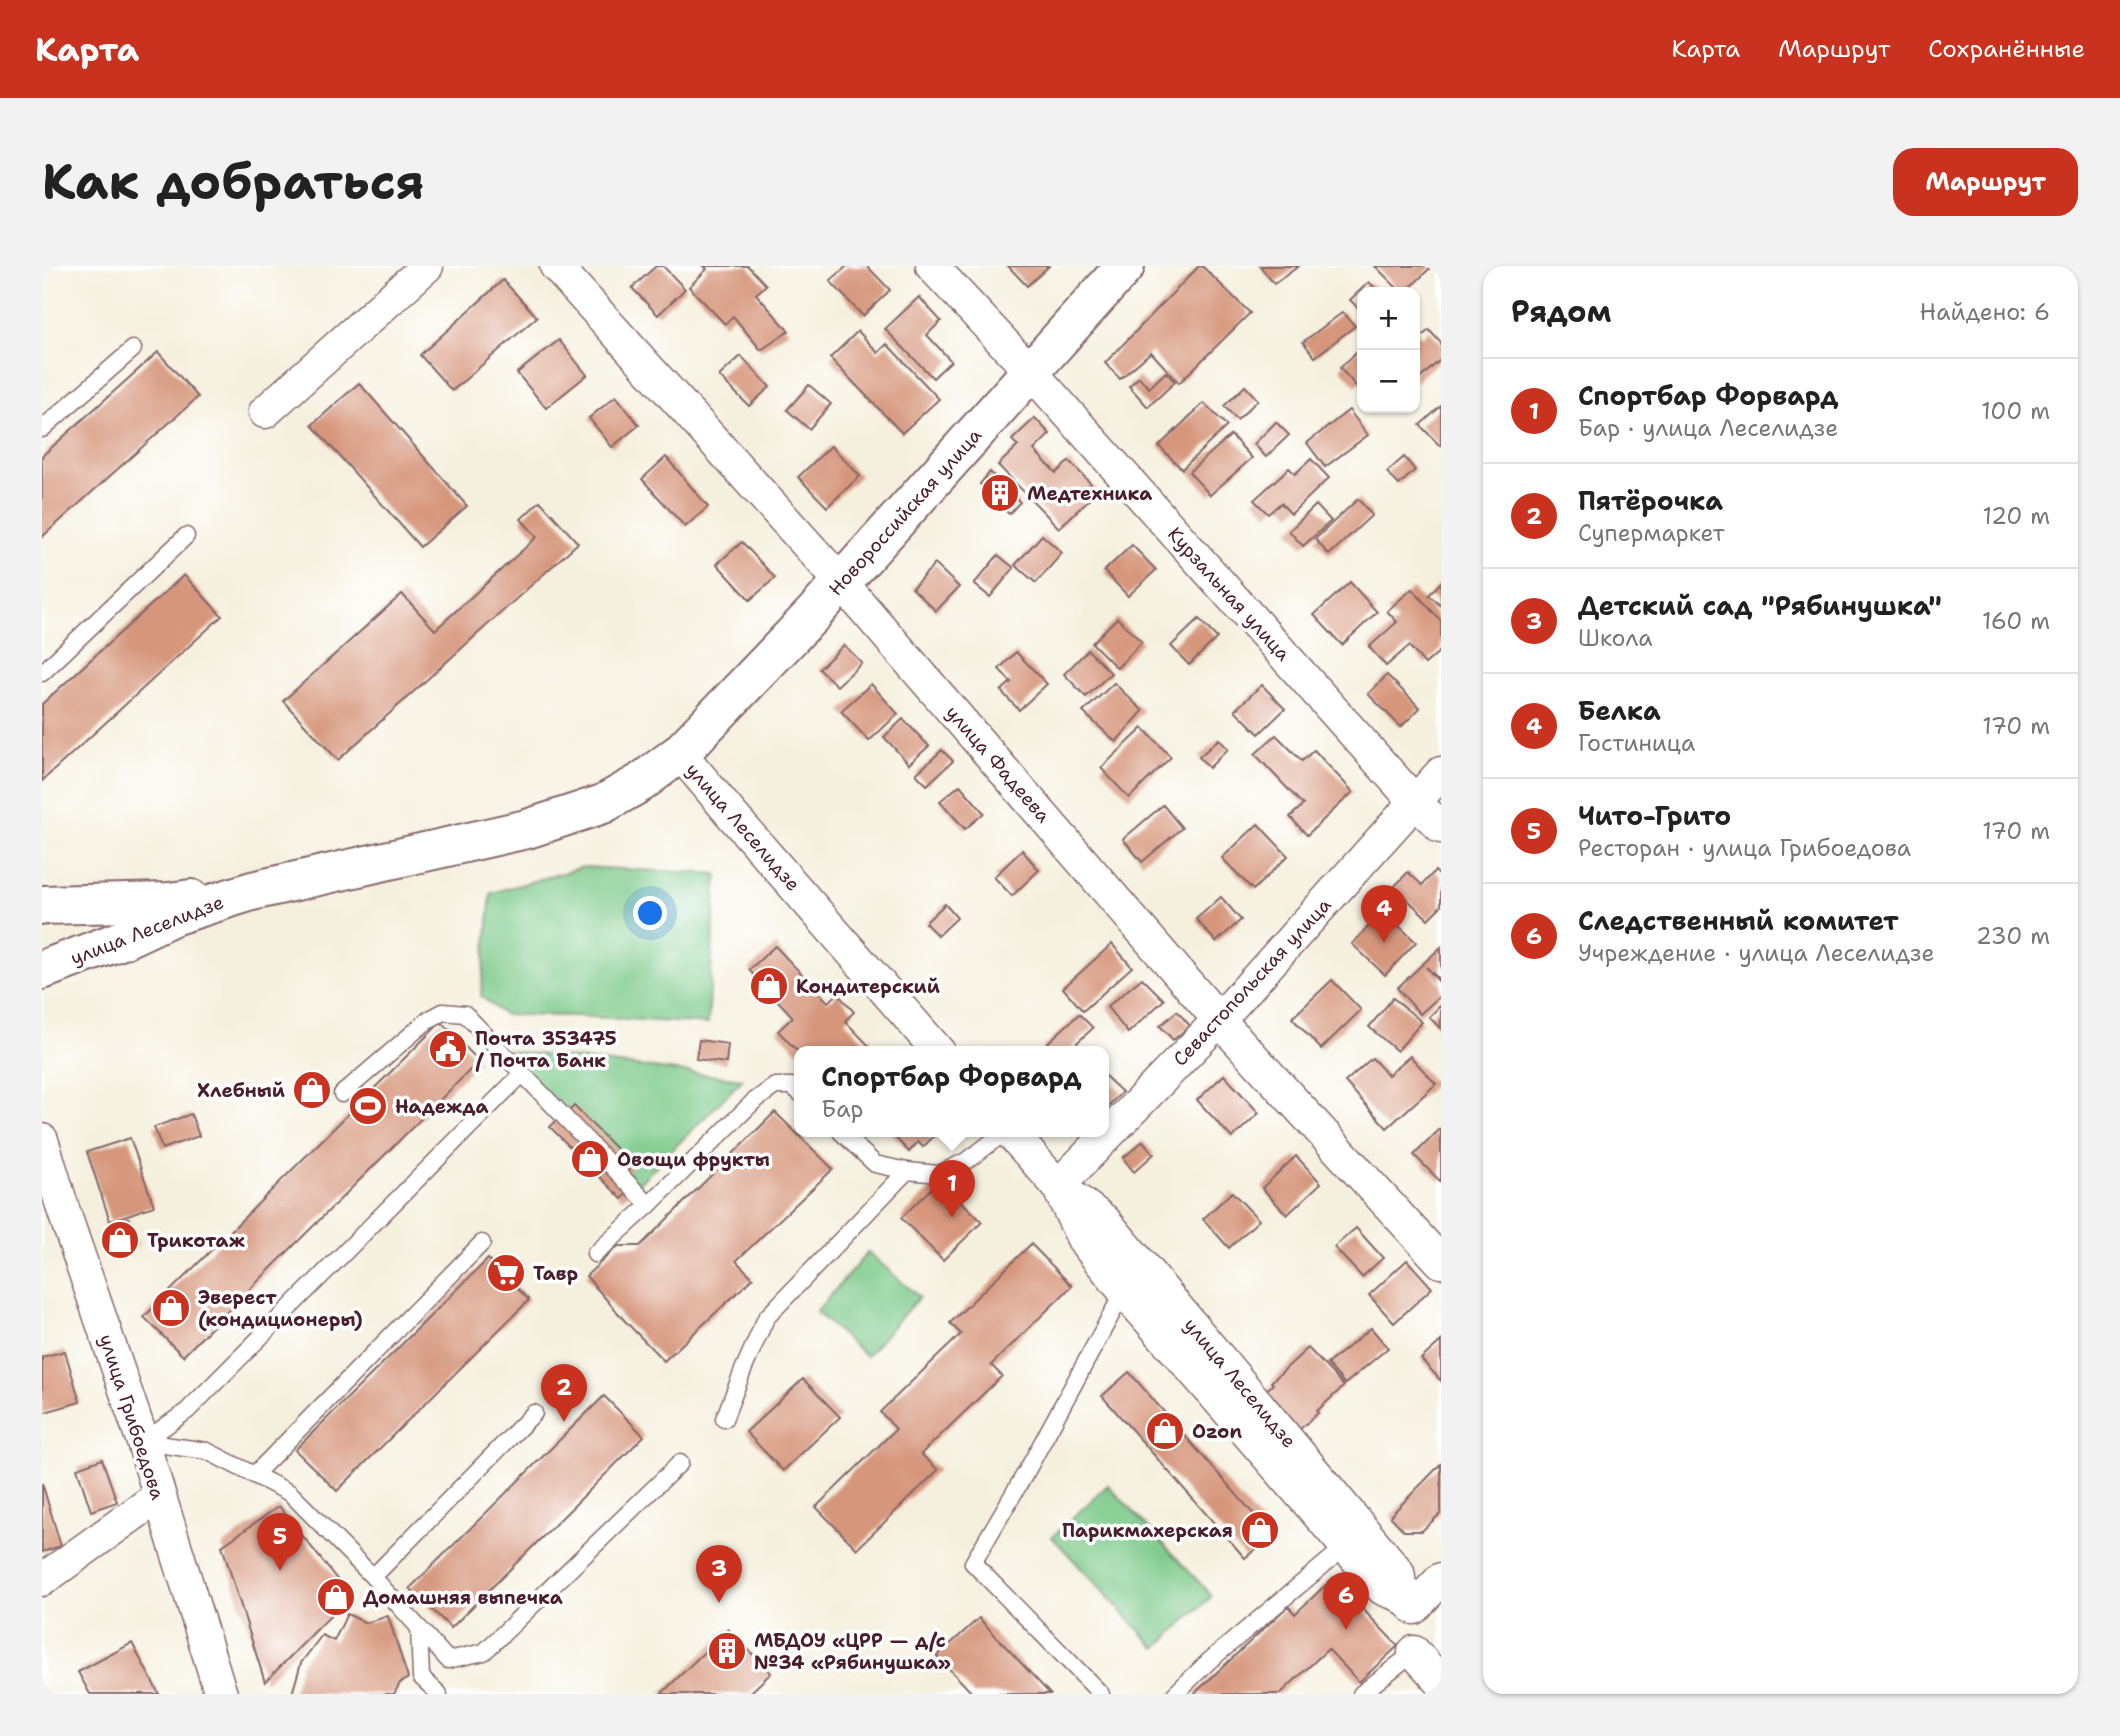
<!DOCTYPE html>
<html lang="ru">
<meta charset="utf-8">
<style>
body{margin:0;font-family:"Shantell Sans",sans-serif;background:#f2f2f2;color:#222}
.controls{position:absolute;right:21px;top:21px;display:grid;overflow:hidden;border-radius:14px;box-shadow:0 2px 5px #0004}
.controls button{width:63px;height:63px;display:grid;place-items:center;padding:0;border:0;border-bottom:2px solid #e0e0e0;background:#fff;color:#222;font:35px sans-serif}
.you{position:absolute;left:609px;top:648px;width:24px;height:24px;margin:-18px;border:5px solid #fff;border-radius:50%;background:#1a73e8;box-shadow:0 0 0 10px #1a73e833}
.badge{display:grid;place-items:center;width:46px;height:46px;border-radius:50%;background:#c8321e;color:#fff;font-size:23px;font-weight:700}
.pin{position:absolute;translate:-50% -58px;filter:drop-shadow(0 2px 4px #0008)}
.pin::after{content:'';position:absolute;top:37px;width:24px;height:21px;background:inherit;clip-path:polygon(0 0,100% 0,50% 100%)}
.popup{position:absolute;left:752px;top:780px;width:315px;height:91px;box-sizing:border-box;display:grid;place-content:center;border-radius:14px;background:#fff;filter:drop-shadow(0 2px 5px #0005);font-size:23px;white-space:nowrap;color:#767676}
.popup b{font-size:26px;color:#222}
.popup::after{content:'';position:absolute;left:50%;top:100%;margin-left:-14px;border:14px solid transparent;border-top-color:#fff}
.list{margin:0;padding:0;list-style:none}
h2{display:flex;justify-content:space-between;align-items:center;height:91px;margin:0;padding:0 28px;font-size:30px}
h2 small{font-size:23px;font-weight:400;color:#767676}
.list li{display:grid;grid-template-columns:46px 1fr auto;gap:21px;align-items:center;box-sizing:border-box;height:105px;padding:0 28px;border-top:2px solid #e0e0e0}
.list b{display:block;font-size:26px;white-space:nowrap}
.list p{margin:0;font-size:23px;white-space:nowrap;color:#767676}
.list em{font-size:23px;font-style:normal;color:#767676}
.map{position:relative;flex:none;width:1399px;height:1428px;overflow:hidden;border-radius:21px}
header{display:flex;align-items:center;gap:42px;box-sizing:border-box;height:98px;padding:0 35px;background:#c8321e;color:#fff}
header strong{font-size:33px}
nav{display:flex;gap:38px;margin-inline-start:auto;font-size:24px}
.intro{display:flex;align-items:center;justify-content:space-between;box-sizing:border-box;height:168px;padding:0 42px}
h1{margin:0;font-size:49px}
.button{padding:18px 32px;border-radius:21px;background:#c8321e;color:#fff;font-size:24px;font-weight:700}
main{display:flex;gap:42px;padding:0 42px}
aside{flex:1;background:#fff;border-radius:21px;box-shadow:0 2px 5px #0004}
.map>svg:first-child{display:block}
</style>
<header>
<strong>Карта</strong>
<nav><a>Карта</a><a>Маршрут</a><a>Сохранённые</a></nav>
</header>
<div class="intro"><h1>Как добраться</h1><a class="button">Маршрут</a></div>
<main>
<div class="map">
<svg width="1399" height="1428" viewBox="0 0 1399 1428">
<rect width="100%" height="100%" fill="#fff"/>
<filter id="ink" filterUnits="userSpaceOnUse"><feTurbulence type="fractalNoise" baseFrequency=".0143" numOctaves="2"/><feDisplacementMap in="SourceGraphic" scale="14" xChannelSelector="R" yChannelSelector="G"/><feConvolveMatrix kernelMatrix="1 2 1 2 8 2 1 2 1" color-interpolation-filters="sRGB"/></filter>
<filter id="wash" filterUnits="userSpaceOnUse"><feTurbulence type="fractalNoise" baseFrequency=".00686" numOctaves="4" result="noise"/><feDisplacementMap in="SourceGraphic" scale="28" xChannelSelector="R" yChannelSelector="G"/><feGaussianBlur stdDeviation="1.57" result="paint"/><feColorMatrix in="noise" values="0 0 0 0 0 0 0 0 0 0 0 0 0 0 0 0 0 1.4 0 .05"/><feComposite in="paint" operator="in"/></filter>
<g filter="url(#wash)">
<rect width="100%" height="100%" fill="#f5f0de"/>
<g fill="#7bc989" stroke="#62745a" stroke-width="2">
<path d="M541,601L675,608L666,758L533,750L462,749L439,730L449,627Z"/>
<path d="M461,784L701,813L596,918Z"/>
<path d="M826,986L877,1031L824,1090L774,1046Z"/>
<path d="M1066,1219L1170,1330L1114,1382L1010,1271Z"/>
</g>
<g id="blocks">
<g fill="#d6967b">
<path d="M614,0H621L643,23L616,49L590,22Z"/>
<path d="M662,0H706L724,19L714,28L747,65L719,84L691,50L683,58L647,21L665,3Z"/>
<path d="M805,0H825L848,24L821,50L788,15Z"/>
<path d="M966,0H1007L985,20Z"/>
<path d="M1157,0H1160L1208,47L1137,117L1109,86L1078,113L1063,97Z"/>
<path d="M1218,0H1257L1232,18Z"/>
<path d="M1333,0H1390L1364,26H1359Z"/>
<path d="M461,14L495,51L410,125L378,89Z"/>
<path d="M1327,16L1337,26H1320V46L1308,34Z"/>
<path d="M877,31L899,55L885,69L909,95L891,112L843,63Z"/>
<path d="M1301,46L1313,60L1273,91L1261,76Z"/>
<path d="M1373,64L1379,71L1387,64L1399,77V93L1373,117Z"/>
<path d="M816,65L836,87L845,78L897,133L860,167L788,92Z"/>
<path d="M517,74L545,109L504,142L475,107Z"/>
<path d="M1317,84L1320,88V114L1314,120L1298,102Z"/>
<path d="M116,86L156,131L0,271V190Z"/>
<path d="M699,90L728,121L707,140L677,110Z"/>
<path d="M1124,106L1133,116L1106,141L1087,120L1097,111L1107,122Z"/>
<path d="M317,117L425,240L378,281L270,159Z"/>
<path d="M767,119L789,138L767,163L745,144Z"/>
<path d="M1203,120L1216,134L1195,154L1182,140Z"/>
<path d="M574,130L597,159L570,181L547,152Z"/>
<path d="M1162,137L1185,160L1140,203L1117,180Z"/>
<path d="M1399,140V179L1398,180L1378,159Z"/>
<path d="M1307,144L1326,169L1283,201L1265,177Z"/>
<path d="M993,152L1008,168L992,184L1014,207L1027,195L1056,225L1017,262L956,199L976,180L970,174Z"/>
<path d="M1234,156L1247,169L1224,191L1212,178Z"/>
<path d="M1189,169L1210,192L1168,229L1147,206Z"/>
<path d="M789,180L818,210L785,241L756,211Z"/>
<path d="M624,191L666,241L643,261L600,213Z"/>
<path d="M1362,191L1373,204L1357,219L1345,206Z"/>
<path d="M1269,193L1287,212L1249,248L1239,237L1226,248L1212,234L1247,202L1253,208Z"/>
<path d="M948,206L978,236L967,248L938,218Z"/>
<path d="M1316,233L1330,249L1287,289L1273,273Z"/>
<path d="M498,235L536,277L296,494L241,435L360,328L393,364L495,271L479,253Z"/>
<path d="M1274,239L1289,255L1261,280L1247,265Z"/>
<path d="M1000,269L1020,287L994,317L973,299Z"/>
<path d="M700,276L733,312L708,334L675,298Z"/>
<path d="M1090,279L1114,304L1086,330L1062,305Z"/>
<path d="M956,289L972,302L948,331L932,318Z"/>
<path d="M893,298L917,321L894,345L870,322Z"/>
<path d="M142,309L180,350L0,515V438Z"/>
<path d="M1308,316L1335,346L1300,379L1272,349Z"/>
<path d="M1399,316V340L1387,329Z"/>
<path d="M1370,323L1399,355V384L1383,398L1367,380L1344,400L1327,381L1355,356L1345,345Z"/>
<path d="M1075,352L1100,376L1075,402L1050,377Z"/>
<path d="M1157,353L1175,372L1147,399L1129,380Z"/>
<path d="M802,379L820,397L795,420L777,403Z"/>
<path d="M1046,384L1069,407L1044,431L1022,408Z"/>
<path d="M974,386L1005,418L977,444L959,425L969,416L957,403Z"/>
<path d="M1345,409L1378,442L1359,461L1326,428Z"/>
<path d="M1072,417L1101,445L1074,476L1041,446Z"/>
<path d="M829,418L856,448L827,475L799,445Z"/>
<path d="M1220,419L1243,443L1217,468L1193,444Z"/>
<path d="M861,453L887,480L867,498L842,471Z"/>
<path d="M1101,462L1129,491L1087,532L1059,502Z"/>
<path d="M1234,469L1260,495L1272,484L1311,526L1265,569L1248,551L1261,539L1213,488Z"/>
<path d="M1177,473L1186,483L1167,502L1157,491Z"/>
<path d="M900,484L911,495L885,519L874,508Z"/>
<path d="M918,519L942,547L923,563L898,535Z"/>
<path d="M1121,539L1140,562L1100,596L1081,573Z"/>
<path d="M1216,558L1246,590L1211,624L1180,592Z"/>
<path d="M980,584L997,604L970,630L952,611Z"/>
<path d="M1393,605L1399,611V640L1386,653L1352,621L1366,606L1380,619Z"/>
<path d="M1179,631L1199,654L1174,676L1154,653Z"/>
<path d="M903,638L915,652L896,670L883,657Z"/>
<path d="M1341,645L1374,676L1343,709L1310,678Z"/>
<path d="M1070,678L1090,701L1041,745L1021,722Z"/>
<path d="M733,680L786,736L796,728L812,746L803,755L833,786H758V788L736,765L751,751L707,704Z"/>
<path d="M1399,681V715L1384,701L1399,718V729L1378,748L1355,722Z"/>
<path d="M1100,712L1122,734L1086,767L1065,741Z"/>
<path d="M1290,714L1319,744L1279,783L1250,752Z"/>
<path d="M1351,732L1380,756L1355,785L1327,761Z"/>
<path d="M1399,739V763L1387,751Z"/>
<path d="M1135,745L1148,760L1131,774L1118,760Z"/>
<path d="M1037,748L1051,762L1025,786H1004L1000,782Z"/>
<path d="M399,756L437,795L141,1090L102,1051Z"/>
<path d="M657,774L686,778L684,797L654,793Z"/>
<path d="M1368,790L1394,818L1345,862L1303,816L1330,792L1346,809Z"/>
<path d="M1062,809L1080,826L1062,844Z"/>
<path d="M1182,809L1217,847L1190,872L1155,834Z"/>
<path d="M276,812L282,834L262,839L256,817Z"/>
<path d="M532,840L591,900L584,907L525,847Z"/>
<path d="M733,846L791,903L694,995L711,1012L622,1095L583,1055L544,1010L576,980H598Z"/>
<path d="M149,848L157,870L120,883L112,861Z"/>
<path d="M516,853L588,925L580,933L508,861Z"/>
<path d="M1399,862V916L1372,889Z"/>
<path d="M848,866H887L892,870L881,881L876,876L867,886Z"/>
<path d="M88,872L112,940L68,955L45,886Z"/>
<path d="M1101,875L1112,888L1092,906L1081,892Z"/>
<path d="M1254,890L1279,917L1245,949L1220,922Z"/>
<path d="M898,914L940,956L901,994L859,952Z"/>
<path d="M1190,926L1217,954L1187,982L1161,953Z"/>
<path d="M86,952L96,979L77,985L68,958Z"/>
<path d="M1314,962L1341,992L1320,1011L1292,981Z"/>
<path d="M989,978L1030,1020L949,1099L960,1110L879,1188L896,1204L815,1283L774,1241L854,1163L838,1146L919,1068L908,1057Z"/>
<path d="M446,993L487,1034L295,1225L253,1184Z"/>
<path d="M1365,994L1390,1022L1352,1057L1327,1029Z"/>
<path d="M1329,1062L1346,1082L1303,1118L1285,1098Z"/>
<path d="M1399,1075V1115L1379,1093Z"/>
<path d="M1266,1082L1302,1120L1275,1145L1276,1147L1240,1179L1211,1137L1231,1118L1229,1116Z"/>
<path d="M23,1085L38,1136L0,1147V1091Z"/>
<path d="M1087,1106L1230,1269L1203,1292L1060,1130Z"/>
<path d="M761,1113L798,1151L741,1205L704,1166Z"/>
<path d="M562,1130L602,1170L409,1362L368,1322Z"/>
<path d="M60,1193L75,1236L49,1245L35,1202Z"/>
<path d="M1399,1198V1247L1380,1265H1362L1348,1250Z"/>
<path d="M0,1217L19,1280L0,1286Z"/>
<path d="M237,1240L308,1330L223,1416L180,1280Z"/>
<path d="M1291,1312L1356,1380L1317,1416L1286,1383L1238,1428H1152L1246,1340L1253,1348Z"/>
<path d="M305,1348L324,1357L346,1350L366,1412L358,1417L352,1428H250L259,1397L280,1369L292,1375Z"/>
<path d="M937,1352L1008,1428H931L895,1390Z"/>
<path d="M686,1363L729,1407L707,1428H619Z"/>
<path d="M90,1377L117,1428H48L36,1406Z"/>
</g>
</g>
</g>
<g filter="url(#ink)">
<use href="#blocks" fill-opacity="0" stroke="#86686a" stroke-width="2"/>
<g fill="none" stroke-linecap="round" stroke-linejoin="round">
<defs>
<g id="service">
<path d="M0,163L91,83"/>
<path d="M0,407L144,270"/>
<path d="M300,828L386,754L401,746L423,748L607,939"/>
<path d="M799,866L833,898L865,905L897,908L926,894L963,866"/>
<path d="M553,988L607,939L711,836L733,820H750L758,827"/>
<path d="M682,1153L702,1102L724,1052L865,905"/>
<path d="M101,1176L165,1185L248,1227L331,1311L406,1394L442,1386L638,1197"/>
<path d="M101,1176L145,1145L480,808"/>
<path d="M212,1209L440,977"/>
<path d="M331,1311L492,1147"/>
<path d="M377,1362L379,1411L397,1428"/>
<path d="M1059,1428L931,1297L987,1201L1082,1025"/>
<path d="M1133,1428L1167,1395L1303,1281"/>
<path d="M1319,1428L1372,1386"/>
</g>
<g id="minor">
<path d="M514,0L799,316L1177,754L1399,996"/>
<path d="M890,0L989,106L1374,537L1399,561"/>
<path d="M223,146L385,0"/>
<path d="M638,487L689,548L897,786"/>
<path d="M968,866L1016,920L1062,954L1356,1306L1360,1330"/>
<path d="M0,874L22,946L101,1176L179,1428"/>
<path d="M1016,920L1177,754L1399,507"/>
<path d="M1017,923L1042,975L1082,1025L1341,1323L1360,1330L1372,1342L1399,1313"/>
<path d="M0,1314L117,1230"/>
<path d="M1372,1386L1399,1416"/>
</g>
<g id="tertiary">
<path d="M0,639L127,636L149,633"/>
<path d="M0,704L80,674L131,650L210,625L485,563L561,538L598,517L638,487L772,347L1083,0"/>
</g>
</defs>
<use href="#service" stroke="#86686a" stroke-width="19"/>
<use href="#minor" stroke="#86686a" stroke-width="35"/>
<use href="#tertiary" stroke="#86686a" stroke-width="42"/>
<use href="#service" stroke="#fff" stroke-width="16"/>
<use href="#minor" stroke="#fff" stroke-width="32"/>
<use href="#tertiary" stroke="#fff" stroke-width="38"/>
</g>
</g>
<defs>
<symbol id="building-disc" viewBox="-11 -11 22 22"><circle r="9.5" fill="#c8321e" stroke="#fff"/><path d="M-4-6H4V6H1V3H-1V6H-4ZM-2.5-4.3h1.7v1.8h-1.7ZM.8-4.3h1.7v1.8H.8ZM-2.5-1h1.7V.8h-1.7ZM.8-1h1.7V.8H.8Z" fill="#fff"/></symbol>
<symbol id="shop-disc" viewBox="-11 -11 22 22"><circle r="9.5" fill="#c8321e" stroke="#fff"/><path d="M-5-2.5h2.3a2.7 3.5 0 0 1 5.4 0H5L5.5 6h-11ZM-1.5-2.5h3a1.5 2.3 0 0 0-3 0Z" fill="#fff"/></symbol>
<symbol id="civic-disc" viewBox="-11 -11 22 22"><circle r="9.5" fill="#c8321e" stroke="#fff"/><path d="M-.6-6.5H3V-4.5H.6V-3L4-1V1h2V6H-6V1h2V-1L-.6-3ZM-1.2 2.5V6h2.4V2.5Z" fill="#fff"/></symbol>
<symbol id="stadium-disc" viewBox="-11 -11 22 22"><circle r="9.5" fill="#c8321e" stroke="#fff"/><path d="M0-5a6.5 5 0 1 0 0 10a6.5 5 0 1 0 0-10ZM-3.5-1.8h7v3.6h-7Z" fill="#fff"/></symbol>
<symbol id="supermarket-disc" viewBox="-11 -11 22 22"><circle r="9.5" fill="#c8321e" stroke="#fff"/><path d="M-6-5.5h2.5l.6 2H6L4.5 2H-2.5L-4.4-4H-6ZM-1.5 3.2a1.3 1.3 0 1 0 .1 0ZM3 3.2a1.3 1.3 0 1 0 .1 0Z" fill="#fff"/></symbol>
</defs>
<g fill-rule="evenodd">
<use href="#building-disc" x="936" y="205" width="44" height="44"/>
<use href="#shop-disc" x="705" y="698" width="44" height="44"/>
<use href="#civic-disc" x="384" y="761" width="44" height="44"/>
<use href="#shop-disc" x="248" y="802" width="44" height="44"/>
<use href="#stadium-disc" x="304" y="818" width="44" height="44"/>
<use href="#shop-disc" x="526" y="871" width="44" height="44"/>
<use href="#shop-disc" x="56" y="952" width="44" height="44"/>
<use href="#supermarket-disc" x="442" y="985" width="44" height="44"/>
<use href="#shop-disc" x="107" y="1020" width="44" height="44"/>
<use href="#shop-disc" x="1101" y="1143" width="44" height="44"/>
<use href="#shop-disc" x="1196" y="1242" width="44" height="44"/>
<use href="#shop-disc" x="272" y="1309" width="44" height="44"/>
<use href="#building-disc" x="663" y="1363" width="44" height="44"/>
</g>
<g text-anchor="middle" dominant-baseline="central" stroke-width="7" stroke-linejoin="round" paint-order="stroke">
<g font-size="19" font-weight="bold" fill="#4a1f2b" stroke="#fff" text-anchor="start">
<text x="985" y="227">Медтехника</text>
<text x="754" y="720">Кондитерский</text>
<text x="433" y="772">Почта 353475<tspan x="433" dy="22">/ Почта Банк</tspan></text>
<text x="243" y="824" text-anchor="end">Хлебный</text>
<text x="353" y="840">Надежда</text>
<text x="575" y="893">Овощи фрукты</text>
<text x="105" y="974">Трикотаж</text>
<text x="491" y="1007">Тавр</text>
<text x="156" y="1031">Эверест<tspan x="156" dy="22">(кондиционеры)</tspan></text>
<text x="1150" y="1165">Ozon</text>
<text x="1191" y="1264" text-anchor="end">Парикмахерская</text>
<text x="321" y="1331">Домашняя выпечка</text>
<text x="712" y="1374">МБДОУ «ЦРР — д/с<tspan x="712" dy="22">№34 «Рябинушка»</tspan></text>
</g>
<g font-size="19" fill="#4a1f2b" stroke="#fff">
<text transform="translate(863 246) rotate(-48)">Новороссийская улица</text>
<text transform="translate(1187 328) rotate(48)">Курзальная улица</text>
<text transform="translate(956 498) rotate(49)">улица Фадеева</text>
<text transform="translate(701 561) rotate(49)">улица Леселидзе</text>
<text transform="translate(105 664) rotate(-21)">улица Леселидзе</text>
<text transform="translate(1210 716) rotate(-47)">Севастопольская улица</text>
<text transform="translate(1198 1117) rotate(50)">улица Леселидзе</text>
<text transform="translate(90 1151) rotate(72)">улица Грибоедова</text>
</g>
</g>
</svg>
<div class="controls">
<button>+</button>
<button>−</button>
</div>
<div class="you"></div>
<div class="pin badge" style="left:910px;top:952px">1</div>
<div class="popup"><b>Спортбар Форвард</b>Бар</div>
<div class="pin badge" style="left:522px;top:1156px">2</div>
<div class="pin badge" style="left:677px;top:1337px">3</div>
<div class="pin badge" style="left:1342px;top:677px">4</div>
<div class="pin badge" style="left:238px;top:1305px">5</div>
<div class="pin badge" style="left:1304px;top:1364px">6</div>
</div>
<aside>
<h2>Рядом<small>Найдено: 6</small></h2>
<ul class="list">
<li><span class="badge">1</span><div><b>Спортбар Форвард</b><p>Бар · улица Леселидзе</p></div><em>100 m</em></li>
<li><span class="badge">2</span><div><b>Пятёрочка</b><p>Супермаркет</p></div><em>120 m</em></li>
<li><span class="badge">3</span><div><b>Детский сад &quot;Рябинушка&quot;</b><p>Школа</p></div><em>160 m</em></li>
<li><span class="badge">4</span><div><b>Белка</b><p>Гостиница</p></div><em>170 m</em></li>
<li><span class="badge">5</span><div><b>Чито-Грито</b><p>Ресторан · улица Грибоедова</p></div><em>170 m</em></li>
<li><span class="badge">6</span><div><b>Следственный комитет</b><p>Учреждение · улица Леселидзе</p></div><em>230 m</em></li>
</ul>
</aside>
</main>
